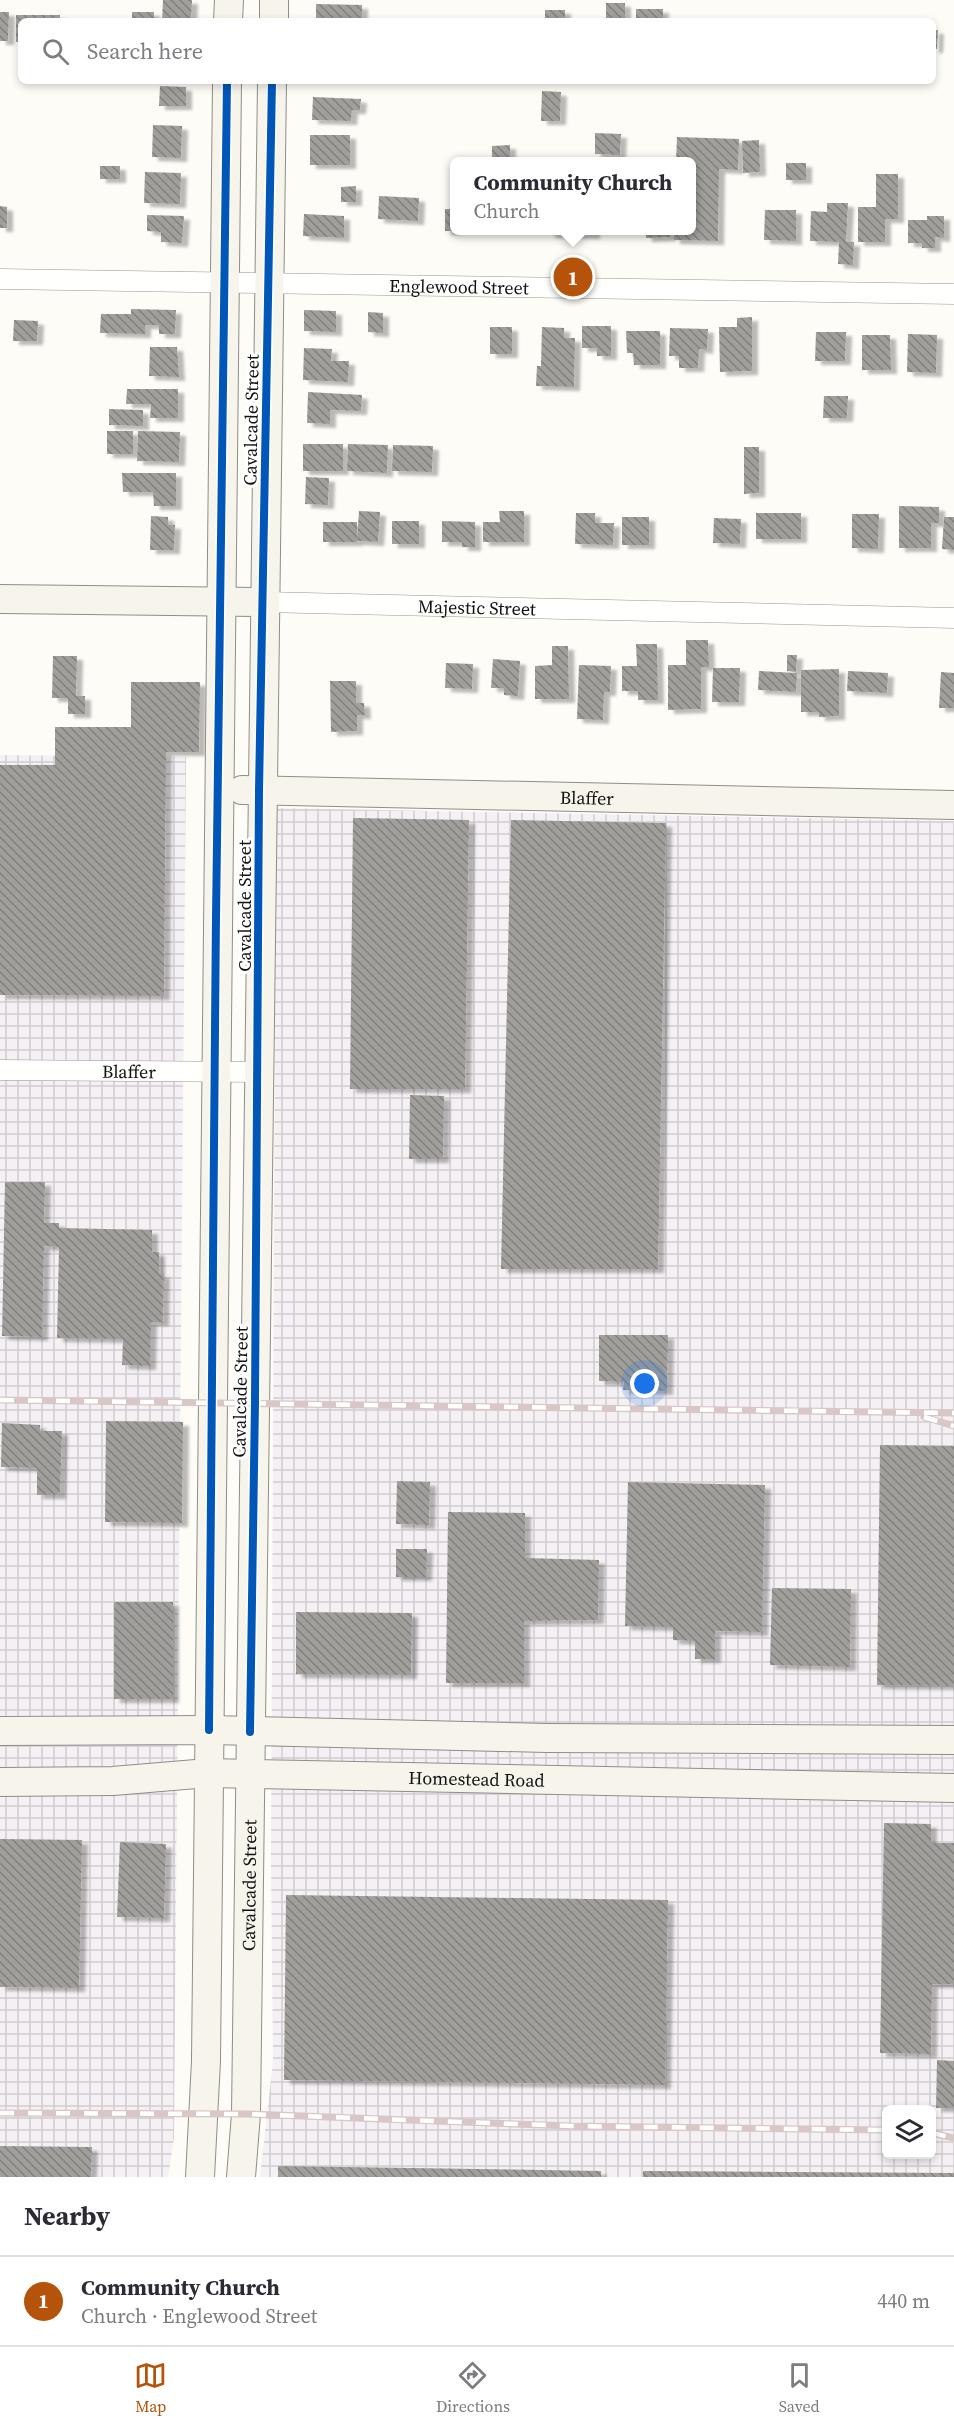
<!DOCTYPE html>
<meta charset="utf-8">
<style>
body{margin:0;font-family:"Source Serif 4",serif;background:#f7f7f7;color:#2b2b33}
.controls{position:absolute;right:18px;bottom:18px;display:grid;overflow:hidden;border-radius:9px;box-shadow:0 3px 9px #0003}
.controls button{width:54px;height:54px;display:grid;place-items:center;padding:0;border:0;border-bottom:2px solid #e1e1e2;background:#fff;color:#2b2b33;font:30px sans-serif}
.you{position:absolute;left:645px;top:1384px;width:21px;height:21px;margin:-15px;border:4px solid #fff;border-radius:50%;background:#1a73e8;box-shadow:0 0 0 9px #1a73e833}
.badge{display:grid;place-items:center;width:39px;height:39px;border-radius:50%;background:#b45309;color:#fff;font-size:20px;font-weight:700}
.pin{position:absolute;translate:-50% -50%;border:3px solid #fff;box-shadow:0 2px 6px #0006}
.popup{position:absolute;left:450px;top:157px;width:246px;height:78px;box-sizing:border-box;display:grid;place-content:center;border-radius:9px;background:#fff;filter:drop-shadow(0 2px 4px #0005);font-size:20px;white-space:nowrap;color:#7c7c81}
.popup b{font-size:22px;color:#2b2b33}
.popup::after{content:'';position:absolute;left:50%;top:100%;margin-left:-12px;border:12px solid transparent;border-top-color:#fff}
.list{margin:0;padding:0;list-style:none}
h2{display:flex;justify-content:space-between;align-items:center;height:78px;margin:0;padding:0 24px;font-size:26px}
h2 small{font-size:20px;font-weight:400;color:#7c7c81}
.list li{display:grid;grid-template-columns:39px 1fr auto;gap:18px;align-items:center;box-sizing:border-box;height:90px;padding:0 24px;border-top:2px solid #e1e1e2}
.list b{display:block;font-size:22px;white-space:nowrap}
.list p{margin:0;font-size:20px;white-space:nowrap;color:#7c7c81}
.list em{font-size:20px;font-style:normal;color:#7c7c81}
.icon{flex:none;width:33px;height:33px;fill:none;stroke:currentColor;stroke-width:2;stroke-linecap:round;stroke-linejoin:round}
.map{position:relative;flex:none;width:954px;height:2177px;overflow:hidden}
.search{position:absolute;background:#fff;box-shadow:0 3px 9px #0003;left:18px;right:18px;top:18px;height:66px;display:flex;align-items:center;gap:15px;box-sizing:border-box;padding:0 21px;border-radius:9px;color:#7c7c81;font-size:22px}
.sheet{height:168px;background:#fff}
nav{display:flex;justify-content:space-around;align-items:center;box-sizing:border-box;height:84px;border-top:2px solid #e1e1e2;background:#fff;font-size:16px;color:#7c7c81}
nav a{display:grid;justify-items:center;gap:3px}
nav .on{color:#b45309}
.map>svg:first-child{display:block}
</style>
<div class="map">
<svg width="954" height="2177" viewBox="0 0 954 2177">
<defs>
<pattern id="industrial-grid" width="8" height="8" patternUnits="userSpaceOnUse" patternTransform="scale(1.5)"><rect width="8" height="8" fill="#f5f0f3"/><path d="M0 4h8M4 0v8" fill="none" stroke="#d1cdcf"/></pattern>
<pattern id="building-back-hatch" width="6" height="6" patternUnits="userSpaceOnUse" patternTransform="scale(1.5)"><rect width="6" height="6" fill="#a19f9c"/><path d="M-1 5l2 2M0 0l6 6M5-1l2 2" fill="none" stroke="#82807e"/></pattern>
<filter id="shadow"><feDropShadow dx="6" dy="4" stdDeviation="1.5" flood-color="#0004"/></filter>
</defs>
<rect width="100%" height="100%" fill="#fdfcf7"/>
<g fill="url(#industrial-grid)" fill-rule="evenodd">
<path d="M0,755L186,757L174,2138L168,2177H0Z"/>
<path d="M276,808L954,821V2177H260L273,2061L271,1859ZM886,2110H932V2154H886Z"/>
</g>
<g fill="url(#building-back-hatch)" filter="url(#shadow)">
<path d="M163,0H192L191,21H162Z"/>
<rect x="606" y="3" width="19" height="18"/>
<path d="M316,4L362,5V21H316Z"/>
<rect x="636" y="9" width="27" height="12"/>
<path d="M545,10H565V19H579V21H545Z"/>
<path d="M0,12H9L8,41H0Z"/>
<rect x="132" y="12" width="22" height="9"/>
<path d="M16,15H60V21H21V42H16Z"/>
<path d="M933,30H938L937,49H933Z"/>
<path d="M160,86L186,87V106H159Z"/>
<path d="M542,91L561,92L560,121H541Z"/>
<path d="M313,97L361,99L360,110H352L351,121L312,120Z"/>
<path d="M153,125L182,126L181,158L152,157Z"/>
<path d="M595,133L621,134L620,155L595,154Z"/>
<rect x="310" y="135" width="40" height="30"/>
<path d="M677,137L739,139L738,170L719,169L718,241L674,240V230H692V162H676Z"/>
<path d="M759,140L760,172L743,173L742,141Z"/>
<path d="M510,145V162H492V146Z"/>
<rect x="786" y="163" width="20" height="17"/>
<rect x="100" y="166" width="20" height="13"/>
<path d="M145,172L181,173L180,204L144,203Z"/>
<path d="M876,174H898V219H885V242H858V207H876Z"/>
<path d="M356,186V202H341V187Z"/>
<path d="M379,196L419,198L418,221L378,219Z"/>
<path d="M827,203H848L846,242H854L853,265L838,264L839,242L810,241L811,211L827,212Z"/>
<path d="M0,206L7,207V228H0Z"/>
<rect x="445" y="209" width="9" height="22"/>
<path d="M765,210H796V241L764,240Z"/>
<path d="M304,214L344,216V238L303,236Z"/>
<path d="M147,215L184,216L182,243L161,242V232L147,231Z"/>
<path d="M927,216H944V238L935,237V248H922V243H908V220H927Z"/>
<path d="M549,230H594V235L549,234Z"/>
<path d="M646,230H670V237L646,238Z"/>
<path d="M131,309L176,310L175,334H159V325H145V334L100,333L101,314H131Z"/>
<path d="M304,310L336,311V332L304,331Z"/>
<path d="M368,312L383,313V333L368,332Z"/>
<path d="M752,317V371L720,372L719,327H737V318Z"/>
<path d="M14,320L38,321L37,341H13Z"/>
<path d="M582,326H611V356H597V348H582Z"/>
<rect x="490" y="327" width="22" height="27"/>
<path d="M542,327L564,328V338H575L574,387L536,386L537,366H541Z"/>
<path d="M670,328L708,329L707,350L699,349L698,368H679V356H669Z"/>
<path d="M626,331H660V365H634L633,353H627Z"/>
<path d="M816,332H846L845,361H815Z"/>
<path d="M908,334L937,335L936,373L907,372Z"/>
<path d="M862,335H890L891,370H862Z"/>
<path d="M150,347H177L179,377L149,376Z"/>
<path d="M304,348L332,349L331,361H349L348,382L303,380Z"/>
<path d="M127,389H178V418H150L151,404H126Z"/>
<path d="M308,392L362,395L361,411L330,410V424L307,423Z"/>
<path d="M824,396H848L847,418H823Z"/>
<path d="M109,409L143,410V426L109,425Z"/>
<rect x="107" y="431" width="26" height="23"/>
<path d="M138,431L180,432L179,462L137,461Z"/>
<rect x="303" y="444" width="40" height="27"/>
<path d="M348,444L388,445L387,473L347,471Z"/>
<path d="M393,445L433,446L432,472L392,471Z"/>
<path d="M744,447H759V493L744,494Z"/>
<path d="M122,473H176V506H154L153,492H123Z"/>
<path d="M306,477L329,478L328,505L305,504Z"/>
<path d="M899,506L939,507V523H931V548H899Z"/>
<path d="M359,511L380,512L378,542L357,541Z"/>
<path d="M499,511H524V542H483V522H500Z"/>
<path d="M576,513H595V523H614L613,545L575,544Z"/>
<rect x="756" y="513" width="45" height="26"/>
<path d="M852,514H879L878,549L852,548Z"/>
<path d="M151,516L168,517V525H175L174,550H150Z"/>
<rect x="622" y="517" width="27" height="28"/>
<path d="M944,517H954V550L942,549Z"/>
<path d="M714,518L741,519L740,544L713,543Z"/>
<rect x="392" y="521" width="27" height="23"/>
<path d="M442,521L475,522V547H462V542H442Z"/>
<rect x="323" y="522" width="34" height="20"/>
<path d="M686,640H708L709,667H701V709L668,710V665H686Z"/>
<path d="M636,644H657L658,700H638V691H622V666H637Z"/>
<path d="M552,646H568L569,699H535V666L552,665Z"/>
<path d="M787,655H797L796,672L787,671Z"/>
<path d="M53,656H77L76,696H85V714H68V698H52Z"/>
<path d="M493,659L520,661L518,696L504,695V688H491Z"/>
<path d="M446,663L473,664L472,689L445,688Z"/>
<path d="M579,665L611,666L610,692H604L603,720L577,719Z"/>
<path d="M713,668H740L739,702H712Z"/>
<path d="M839,669V716L819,717V712H801V670Z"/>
<path d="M759,671L797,673L796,692L758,690Z"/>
<path d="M848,671L888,673L887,693L847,691Z"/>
<path d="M941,672L954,673V708H939Z"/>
<path d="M330,681H356V703H364L365,715H357V731L331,732Z"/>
<path d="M131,682H200L199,752H166L164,996L0,995V765H55V727H131Z"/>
<path d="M353,818L469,820L465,1089H350Z"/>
<path d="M511,820L666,823L658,1269H501Z"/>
<path d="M410,1095L444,1096L443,1159H409Z"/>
<path d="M5,1182H45L44,1223H59V1228L152,1230V1252H159V1274H164L163,1322H151L150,1366L122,1365L123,1339L57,1338L59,1247L44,1246L42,1337L2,1336Z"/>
<path d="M599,1335H668L667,1391L623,1390L624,1382L599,1381Z"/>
<path d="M106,1421L183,1422L182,1523L105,1522Z"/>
<path d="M2,1423L40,1425V1431H62L60,1495H37V1468L1,1467Z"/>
<path d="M880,1445L954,1446V1686L877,1685Z"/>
<path d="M397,1481L430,1482L429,1525L396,1524Z"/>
<path d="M628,1482L765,1485L762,1632L715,1631V1659H695V1641L673,1640V1627L625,1626Z"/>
<path d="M448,1512L525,1513V1558L599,1560L598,1620L524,1621V1683H446Z"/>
<path d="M396,1549H427L426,1577H396Z"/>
<path d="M772,1588L851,1589L850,1667L770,1665Z"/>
<rect x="114" y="1602" width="59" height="97"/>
<path d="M296,1612L412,1613L411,1675L296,1674Z"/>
<path d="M884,1823L931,1824V1843H954V1984H932L931,2054L880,2053Z"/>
<path d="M0,1839L82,1840L79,1988L0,1987Z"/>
<path d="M120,1842L166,1844L164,1918L117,1917Z"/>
<path d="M286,1895L668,1900L665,2085L284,2080Z"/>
<path d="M937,2060L954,2061V2108H936Z"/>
<path d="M0,2146L92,2147L91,2177H0Z"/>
<path d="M278,2166L601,2171V2177H278Z"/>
<path d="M643,2171L954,2173V2177H643Z"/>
</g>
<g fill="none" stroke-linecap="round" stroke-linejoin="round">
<defs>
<g id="street">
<path id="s1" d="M0,279L954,294"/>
<path id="s2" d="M263,602L954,618"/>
<path id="s3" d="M0,1070L257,1072"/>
</g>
<g id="secondary">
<path d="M228,21L229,0"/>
<path d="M274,21V0"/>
<path d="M0,599L263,602"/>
<path id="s4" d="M242,790L954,805"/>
<path d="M0,1731L209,1730L547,1738L954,1740"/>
<path id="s5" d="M0,1782L113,1781L208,1773L954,1788"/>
<path d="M200,2177L206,2061C211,1401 217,741 227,81"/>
<path id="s6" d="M241,2177L246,2114C254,1437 260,759 272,81"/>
</g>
</defs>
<use href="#street" stroke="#979795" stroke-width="21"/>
<use href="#secondary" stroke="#8e8d8b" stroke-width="30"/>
<use href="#street" stroke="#fffffe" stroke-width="20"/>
<use href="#secondary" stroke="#f6f4eb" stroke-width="28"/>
<defs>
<g id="rail">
<path d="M0,1400L954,1413"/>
<path d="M924,1417L954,1426"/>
<path d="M0,2113L246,2114L571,2126L886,2130"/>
<path d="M932,2133L954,2138"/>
</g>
</defs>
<use href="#rail" stroke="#d9c6c7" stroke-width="7"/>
<use href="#rail" stroke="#fff" stroke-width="4.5" stroke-dasharray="14" stroke-linecap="butt"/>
<defs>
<g id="cycleway">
<path d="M209,1730C212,1180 219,631 227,81"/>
<path d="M250,1732L255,1402L259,790L272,81"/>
</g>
</defs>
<use href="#cycleway" stroke="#fff" stroke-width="11"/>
<use href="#cycleway" stroke="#0057b8" stroke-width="8"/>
</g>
<g text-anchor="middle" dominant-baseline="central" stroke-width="6" stroke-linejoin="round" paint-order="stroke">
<g font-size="18" fill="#111" stroke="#fff">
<text stroke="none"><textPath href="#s1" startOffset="459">Englewood Street</textPath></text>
<text transform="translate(251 420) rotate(-89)">Cavalcade Street</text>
<text stroke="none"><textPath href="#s2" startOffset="214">Majestic Street</textPath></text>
<text stroke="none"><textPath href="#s4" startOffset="345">Blaffer</textPath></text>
<text transform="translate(244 906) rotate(-90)">Cavalcade Street</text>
<text stroke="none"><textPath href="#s3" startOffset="129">Blaffer</textPath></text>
<text transform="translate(240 1392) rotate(-89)">Cavalcade Street</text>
<text stroke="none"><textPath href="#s5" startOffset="477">Homestead Road</textPath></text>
<text stroke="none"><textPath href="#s6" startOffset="292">Cavalcade Street</textPath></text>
</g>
</g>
</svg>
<div class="controls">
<button><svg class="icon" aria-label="layers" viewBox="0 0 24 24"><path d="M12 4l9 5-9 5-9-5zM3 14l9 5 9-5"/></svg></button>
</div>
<div class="you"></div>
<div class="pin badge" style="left:573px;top:277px">1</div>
<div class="popup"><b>Community Church</b>Church</div>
<div class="search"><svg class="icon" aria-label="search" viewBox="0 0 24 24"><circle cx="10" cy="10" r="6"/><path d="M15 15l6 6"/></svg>Search here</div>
</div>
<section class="sheet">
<h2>Nearby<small></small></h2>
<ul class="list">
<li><span class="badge">1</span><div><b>Community Church</b><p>Church · Englewood Street</p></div><em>440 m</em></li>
</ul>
</section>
<nav>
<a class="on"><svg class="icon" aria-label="map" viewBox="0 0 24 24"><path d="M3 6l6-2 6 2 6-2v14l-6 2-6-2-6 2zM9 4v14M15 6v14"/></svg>Map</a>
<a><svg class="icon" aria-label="directions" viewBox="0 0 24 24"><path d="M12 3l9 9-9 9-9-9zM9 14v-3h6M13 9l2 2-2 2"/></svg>Directions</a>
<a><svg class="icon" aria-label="saved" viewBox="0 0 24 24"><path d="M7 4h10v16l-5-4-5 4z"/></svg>Saved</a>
</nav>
